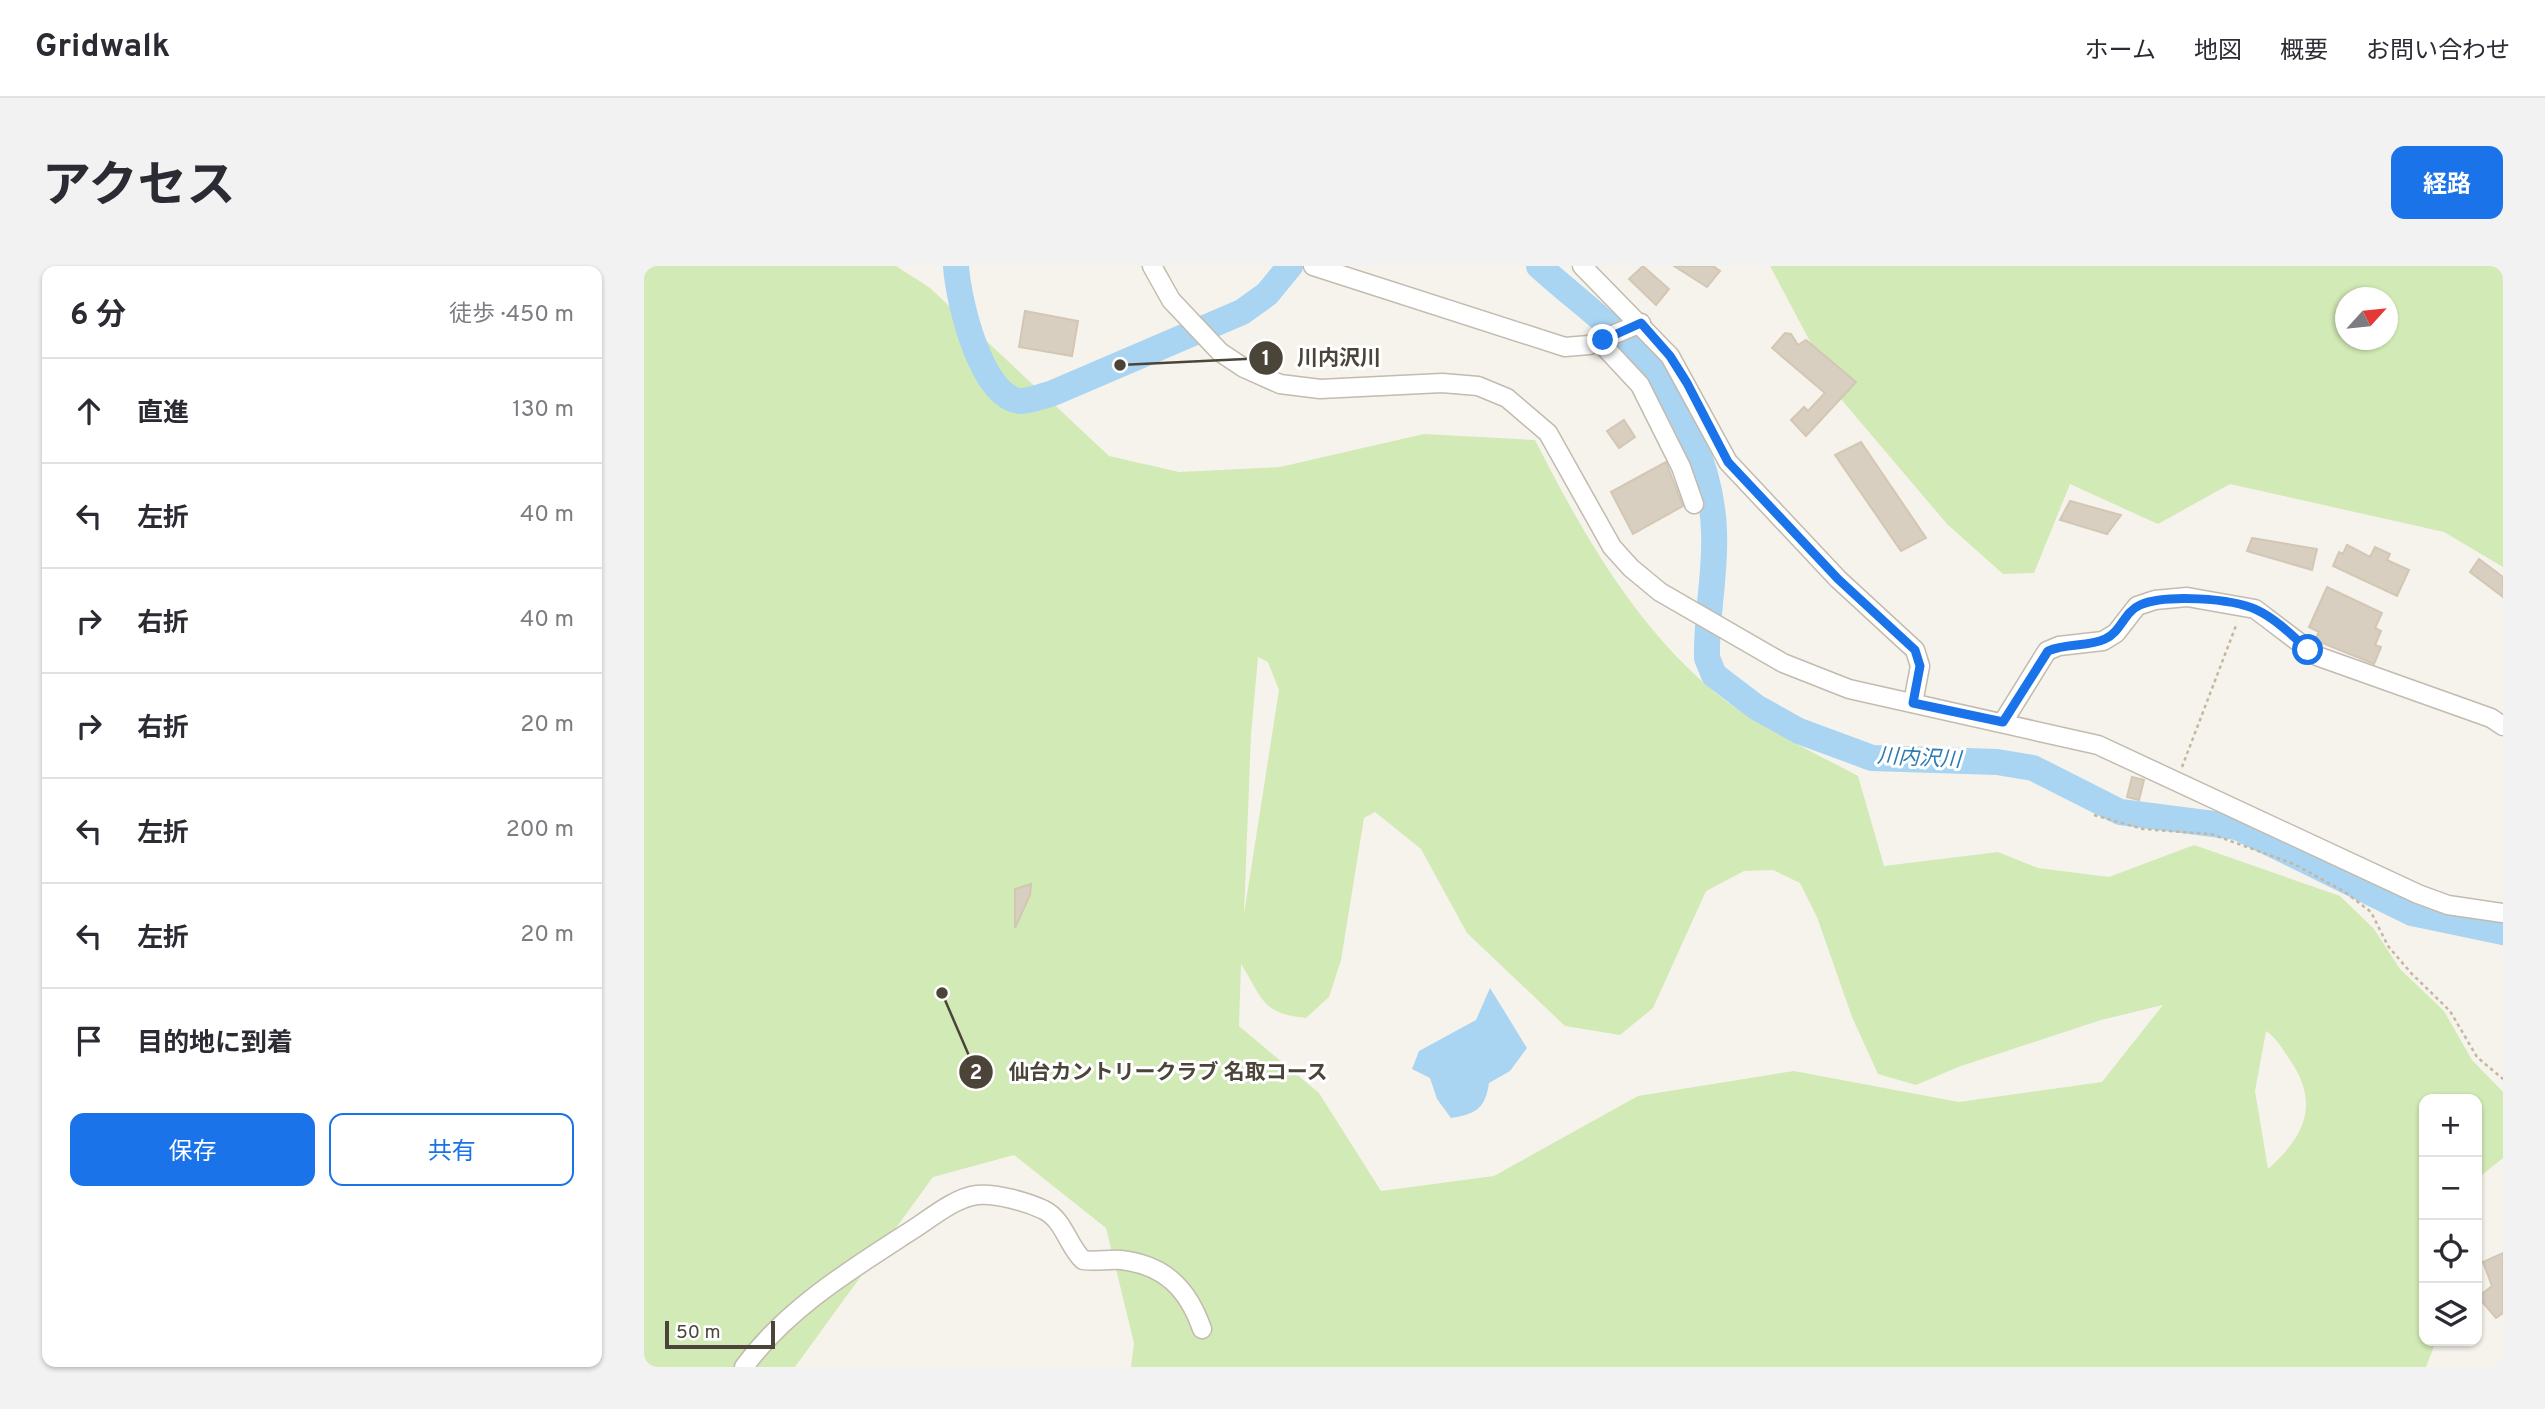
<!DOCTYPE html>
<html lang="ja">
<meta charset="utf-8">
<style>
body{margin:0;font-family:Overpass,"Noto Sans JP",sans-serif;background:#f2f2f3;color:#2b2b33}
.controls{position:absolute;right:21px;bottom:21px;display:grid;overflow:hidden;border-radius:14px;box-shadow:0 2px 5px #0004}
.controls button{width:63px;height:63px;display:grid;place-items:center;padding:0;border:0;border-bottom:2px solid #e1e1e2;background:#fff;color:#2b2b33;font:35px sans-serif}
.compass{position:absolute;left:1691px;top:21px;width:63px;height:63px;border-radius:50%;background:#fff;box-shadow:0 2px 5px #0004;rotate:63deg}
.scale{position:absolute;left:21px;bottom:18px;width:110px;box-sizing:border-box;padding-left:7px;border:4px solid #4b4439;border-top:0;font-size:19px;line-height:24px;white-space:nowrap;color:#4b4439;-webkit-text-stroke:5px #fff;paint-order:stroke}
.stop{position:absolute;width:21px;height:21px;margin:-16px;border:5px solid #1a73e8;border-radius:50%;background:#fff}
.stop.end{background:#1a73e8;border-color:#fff;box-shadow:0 2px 7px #0008}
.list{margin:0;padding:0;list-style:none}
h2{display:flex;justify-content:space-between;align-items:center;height:91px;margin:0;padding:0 28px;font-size:30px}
h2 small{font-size:23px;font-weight:400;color:#7c7c81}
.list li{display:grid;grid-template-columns:46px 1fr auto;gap:21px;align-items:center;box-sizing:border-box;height:105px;padding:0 28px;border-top:2px solid #e1e1e2}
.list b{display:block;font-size:26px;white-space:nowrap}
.list em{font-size:23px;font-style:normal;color:#7c7c81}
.actions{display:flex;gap:14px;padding:21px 28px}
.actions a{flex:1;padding:16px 0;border:2px solid #1a73e8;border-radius:14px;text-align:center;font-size:24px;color:#1a73e8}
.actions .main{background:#1a73e8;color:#fff}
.icon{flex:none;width:38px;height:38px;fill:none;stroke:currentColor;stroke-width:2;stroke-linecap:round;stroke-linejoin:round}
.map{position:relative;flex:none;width:1859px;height:1101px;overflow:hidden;border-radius:14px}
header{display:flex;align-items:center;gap:42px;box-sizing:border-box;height:98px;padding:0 35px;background:#fff;border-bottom:2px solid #e1e1e2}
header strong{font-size:33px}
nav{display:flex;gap:38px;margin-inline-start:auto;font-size:24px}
.intro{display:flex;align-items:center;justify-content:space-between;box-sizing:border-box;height:168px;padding:0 42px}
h1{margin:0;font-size:49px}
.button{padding:18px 32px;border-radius:14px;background:#1a73e8;color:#fff;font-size:24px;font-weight:700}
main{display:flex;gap:42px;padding:0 42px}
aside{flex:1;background:#fff;border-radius:14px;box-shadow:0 2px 5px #0004}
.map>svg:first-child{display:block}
</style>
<header>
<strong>Gridwalk</strong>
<nav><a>ホーム</a><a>地図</a><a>概要</a><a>お問い合わせ</a></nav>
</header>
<div class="intro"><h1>アクセス</h1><a class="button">経路</a></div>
<main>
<aside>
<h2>6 分<small>徒歩 · 450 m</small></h2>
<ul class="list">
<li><svg class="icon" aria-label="ahead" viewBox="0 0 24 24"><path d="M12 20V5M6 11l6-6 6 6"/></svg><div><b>直進</b></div><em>130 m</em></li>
<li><svg class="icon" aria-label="left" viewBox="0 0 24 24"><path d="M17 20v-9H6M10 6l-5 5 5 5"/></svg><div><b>左折</b></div><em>40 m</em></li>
<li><svg class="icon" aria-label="right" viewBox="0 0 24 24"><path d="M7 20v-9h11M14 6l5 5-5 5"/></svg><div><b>右折</b></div><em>40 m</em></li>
<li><svg class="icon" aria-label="right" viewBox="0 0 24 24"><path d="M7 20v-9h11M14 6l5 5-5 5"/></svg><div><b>右折</b></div><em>20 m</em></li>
<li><svg class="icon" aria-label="left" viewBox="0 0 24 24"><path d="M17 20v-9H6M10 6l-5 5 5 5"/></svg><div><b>左折</b></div><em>200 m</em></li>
<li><svg class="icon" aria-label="left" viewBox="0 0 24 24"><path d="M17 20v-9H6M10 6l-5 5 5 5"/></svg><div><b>左折</b></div><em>20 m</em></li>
<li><svg class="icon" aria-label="arrive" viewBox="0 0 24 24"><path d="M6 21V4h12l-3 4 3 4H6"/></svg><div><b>目的地に到着</b></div></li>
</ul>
<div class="actions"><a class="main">保存</a><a>共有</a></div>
</aside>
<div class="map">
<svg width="1859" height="1101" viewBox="0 0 1859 1101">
<rect width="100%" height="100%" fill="#f6f3ec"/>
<g fill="#d2eab5" fill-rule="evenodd">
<path d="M0,0H252L286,22L465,190L535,206L636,201L780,168L891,174C936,262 985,350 1060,417C1104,457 1162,482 1214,510L1240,600L1354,586L1394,602L1465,611L1550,579L1696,630L1730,663L1756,703L1800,745L1828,794L1859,826V892L1833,913V833H1780V1075H1792L1782,1101H487L490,1077L462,962L370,889L289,911L151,1101H0ZM614,391L624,396L635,424L600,648L607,468ZM731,546L777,583L823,667L921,760L976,769L1009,742L1062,625L1100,605L1129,604L1156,617L1173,651L1208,751L1234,808L1272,819L1314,801L1457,754L1519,739L1458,816L1315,836L1150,805L994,830L850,910L737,925L675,827L595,760L597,698C619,732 616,747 662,752L685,731L697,694L720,552ZM1622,765C1633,772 1639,784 1646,794C1676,838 1661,870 1624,903L1611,825Z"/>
<path d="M1126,0H1859V301L1800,266L1586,218L1514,258L1426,218L1390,307L1359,308L1303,258L1196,132ZM1702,32H1744V74H1702Z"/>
</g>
<path fill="#a9d4f2" d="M846,722L883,782L866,805L845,817C841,843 832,848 807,852L793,833L786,812L768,803L775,785L832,754Z"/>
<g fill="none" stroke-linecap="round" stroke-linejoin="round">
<g stroke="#a9d4f2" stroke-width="26">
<path d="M312,0C314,33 337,133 377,135C386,135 399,130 409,127L598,46L623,28L646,0"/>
<path d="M895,0C926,28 961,54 991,84C1035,130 1068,201 1070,265C1072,307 1062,350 1063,392L1070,409L1112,441L1155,465L1228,492L1353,496L1389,502L1476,546L1593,561L1768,647L1859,666"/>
</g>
</g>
<g fill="#d8cfc1" stroke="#d3c7b4" stroke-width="2">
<path d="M999,0L1025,23L1012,39L985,13Z"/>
<path d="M1030,0H1069L1076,5L1063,21Z"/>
<path d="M381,45L434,55L428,90L375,81Z"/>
<path d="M1141,67L1147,68L1154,79L1162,74L1212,116L1162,170L1147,154L1160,141L1164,145L1181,127L1128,82Z"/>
<path d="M980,154L991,171L975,182L963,165Z"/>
<path d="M1217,176L1282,272L1257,285L1191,189Z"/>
<path d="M1022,196L1039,240L989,268L967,226Z"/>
<path d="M1426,235L1477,249L1463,268L1416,254Z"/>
<path d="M1608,272L1673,283L1668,304L1603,285Z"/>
<path d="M1703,279L1726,291L1731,281L1746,288L1743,294L1765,304L1753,330L1689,300L1695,286L1699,288Z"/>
<path d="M1835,293L1859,311V331L1826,306Z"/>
<path d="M1683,321L1738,347L1731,362L1737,365L1731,379L1737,381L1730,398L1671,374L1675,366L1665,361Z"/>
<path d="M1488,511L1500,514L1495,534L1483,531Z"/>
<path d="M387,618L386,629L371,662V623Z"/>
<path d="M1859,987V1047L1852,1052L1834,1031L1848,1020L1839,996Z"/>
</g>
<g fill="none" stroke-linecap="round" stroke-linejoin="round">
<defs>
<g id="minor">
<path d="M508,0L527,34L576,86L600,102L636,118L676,123L798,117L834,120L863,132L904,167L968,281L987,302L1016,326L1139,397L1205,423L1454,479L1774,628L1804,639L1859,647"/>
<path d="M669,0L921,81L945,79L997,57"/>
<path d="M938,0L1026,90L1084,196L1194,313L1271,384L1276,400L1269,437"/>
<path d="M955,75L996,119L1037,201L1050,238"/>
<path d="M1359,456L1403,385L1415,380L1459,375L1472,367L1493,340L1511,334L1543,331L1611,343L1673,390L1847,452L1859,460"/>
<path d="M100,1101C143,1042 208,1003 268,964C287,952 310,932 333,929C352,927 383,936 400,944C420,954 424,980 439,994C451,996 464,993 477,994C521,999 544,1023 558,1063"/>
</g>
</defs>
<use href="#minor" stroke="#c2bbae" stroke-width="21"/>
<g stroke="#c4b79f" stroke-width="2.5" stroke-dasharray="3.5 3.5" stroke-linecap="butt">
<path d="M1538,501L1593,357"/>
<path d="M1450,549L1499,563L1567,568L1650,598L1701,626L1727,646L1744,680L1767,707L1806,745L1833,791L1859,813"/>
</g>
<use href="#minor" stroke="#fff" stroke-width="18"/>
</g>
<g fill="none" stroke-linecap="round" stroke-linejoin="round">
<path stroke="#1a73e8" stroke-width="9" d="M959,74L997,57L1026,90L1043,117L1084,196L1194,313L1271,384L1276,400L1269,437L1359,456L1404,385C1422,377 1444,381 1461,373C1477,366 1480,346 1496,339C1521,328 1588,332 1613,344C1632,353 1649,370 1664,384"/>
</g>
<g text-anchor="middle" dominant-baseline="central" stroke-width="6" stroke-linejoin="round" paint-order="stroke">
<g font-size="21" font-style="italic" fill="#2e7ab2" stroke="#fff">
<text transform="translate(1275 493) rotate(3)">川内沢川</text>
</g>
</g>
<path fill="none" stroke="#4b4439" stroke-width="2.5" d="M476 99L622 92M298 727L332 806"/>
<g fill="#4b4439" stroke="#fff" stroke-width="2.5">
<circle cx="476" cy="99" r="7"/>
<circle cx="298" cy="727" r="7"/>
<circle cx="622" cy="92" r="18"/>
<circle cx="332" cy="806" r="18"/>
</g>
<g font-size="21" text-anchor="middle" font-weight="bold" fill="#fff">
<text x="622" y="99">1</text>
<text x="332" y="813">2</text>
</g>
<g font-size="21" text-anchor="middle" font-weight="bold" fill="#4b4439" stroke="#fff" stroke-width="6" stroke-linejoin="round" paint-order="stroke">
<text x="695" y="99">川内沢川</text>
<text x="524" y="813">仙台カントリークラブ 名取コース</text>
</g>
</svg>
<div class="controls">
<button>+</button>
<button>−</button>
<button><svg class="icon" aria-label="locate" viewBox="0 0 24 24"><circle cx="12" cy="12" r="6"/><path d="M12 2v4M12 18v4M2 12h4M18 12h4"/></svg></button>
<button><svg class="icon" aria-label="layers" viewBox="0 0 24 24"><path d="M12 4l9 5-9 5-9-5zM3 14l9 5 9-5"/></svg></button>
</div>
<svg class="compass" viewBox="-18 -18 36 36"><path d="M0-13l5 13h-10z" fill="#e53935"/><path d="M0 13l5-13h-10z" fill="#7c7c81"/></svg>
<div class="scale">50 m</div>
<div class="stop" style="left:1664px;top:384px"></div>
<div class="stop end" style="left:959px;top:74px"></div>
</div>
</main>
